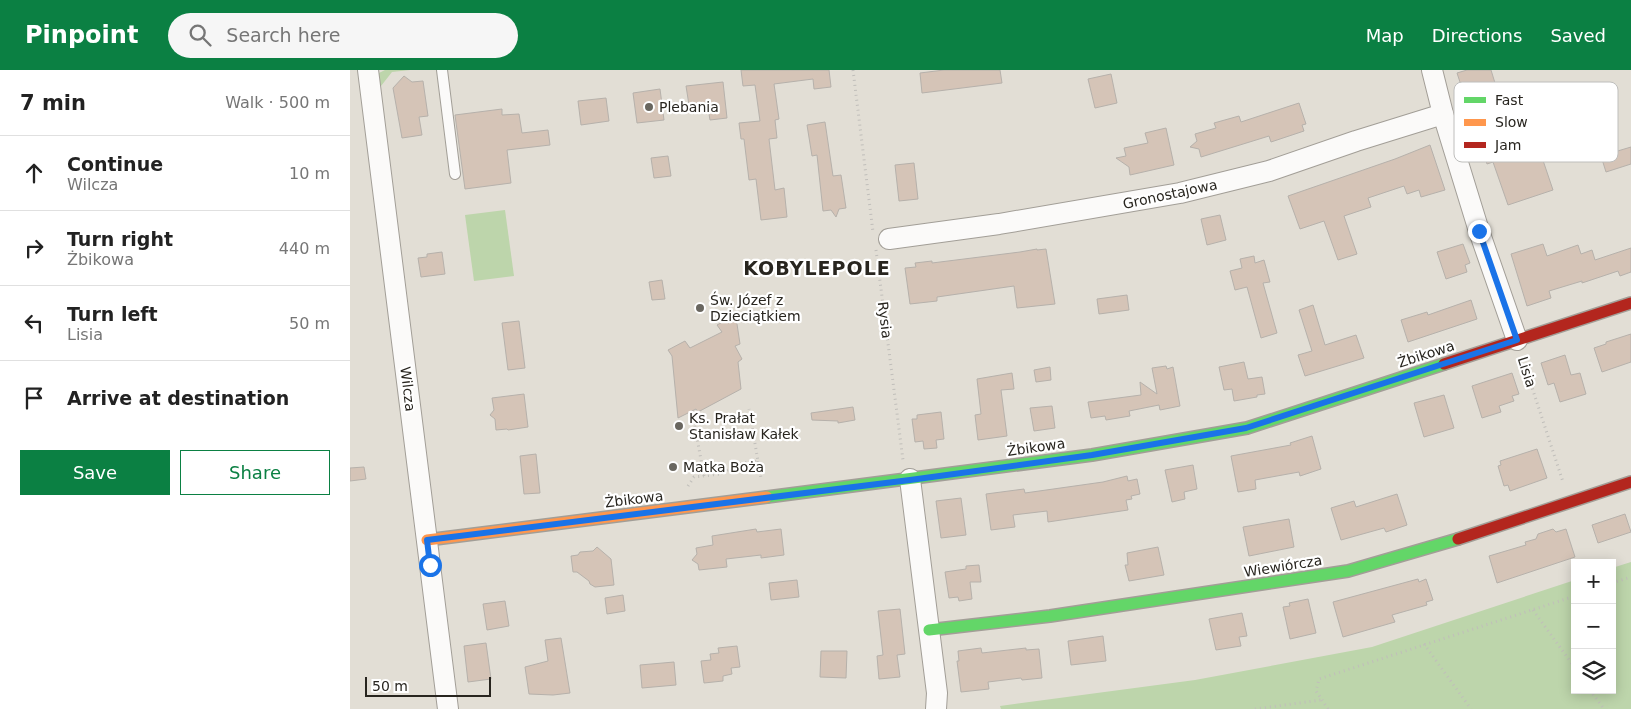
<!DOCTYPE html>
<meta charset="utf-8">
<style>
body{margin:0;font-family:"DejaVu Sans",sans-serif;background:#f6f6f6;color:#222}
.controls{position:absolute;right:15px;bottom:15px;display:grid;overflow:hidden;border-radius:0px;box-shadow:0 2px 12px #0003}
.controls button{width:45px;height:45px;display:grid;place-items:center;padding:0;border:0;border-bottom:1px solid #e0e0e0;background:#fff;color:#222;font:25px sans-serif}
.scale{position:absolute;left:15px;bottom:12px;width:126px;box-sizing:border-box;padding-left:5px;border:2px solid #28251f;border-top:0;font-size:14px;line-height:18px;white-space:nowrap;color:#28251f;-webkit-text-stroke:4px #fff;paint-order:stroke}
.stop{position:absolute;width:15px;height:15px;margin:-11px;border:4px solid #1a73e8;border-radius:50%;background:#fff}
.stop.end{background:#1a73e8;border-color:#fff;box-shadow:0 1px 5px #0008}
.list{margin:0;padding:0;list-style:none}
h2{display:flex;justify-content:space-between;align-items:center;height:65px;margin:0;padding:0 20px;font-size:21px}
h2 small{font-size:16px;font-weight:400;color:#767676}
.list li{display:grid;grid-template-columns:32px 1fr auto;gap:15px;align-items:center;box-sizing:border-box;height:75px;padding:0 20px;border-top:1px solid #e0e0e0}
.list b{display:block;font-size:19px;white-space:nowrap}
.list p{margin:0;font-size:16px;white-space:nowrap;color:#767676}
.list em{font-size:16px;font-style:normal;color:#767676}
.actions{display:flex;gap:10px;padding:15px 20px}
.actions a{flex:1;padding:11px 0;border:1px solid #0b8043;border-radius:0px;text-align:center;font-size:18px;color:#0b8043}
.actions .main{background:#0b8043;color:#fff}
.icon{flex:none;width:28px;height:28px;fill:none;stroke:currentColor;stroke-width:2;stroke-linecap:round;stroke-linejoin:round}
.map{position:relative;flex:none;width:1281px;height:639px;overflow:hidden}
header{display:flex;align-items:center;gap:30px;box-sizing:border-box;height:70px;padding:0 25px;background:#0b8043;color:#fff}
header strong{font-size:24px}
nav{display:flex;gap:28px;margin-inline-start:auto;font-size:18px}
.search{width:350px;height:45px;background:#f6f6f6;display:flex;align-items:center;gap:12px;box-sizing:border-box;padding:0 18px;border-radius:28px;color:#767676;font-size:19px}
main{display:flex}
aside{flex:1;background:#fff}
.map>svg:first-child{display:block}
</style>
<header>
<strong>Pinpoint</strong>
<div class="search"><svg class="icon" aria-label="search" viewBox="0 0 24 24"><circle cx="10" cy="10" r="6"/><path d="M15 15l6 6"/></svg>Search here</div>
<nav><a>Map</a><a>Directions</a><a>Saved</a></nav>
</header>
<main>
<aside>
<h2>7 min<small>Walk · 500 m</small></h2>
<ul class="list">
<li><svg class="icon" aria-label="ahead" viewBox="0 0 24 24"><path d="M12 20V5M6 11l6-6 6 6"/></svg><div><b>Continue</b><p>Wilcza</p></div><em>10 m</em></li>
<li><svg class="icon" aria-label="right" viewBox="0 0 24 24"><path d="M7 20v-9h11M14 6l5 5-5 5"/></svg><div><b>Turn right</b><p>Żbikowa</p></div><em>440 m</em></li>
<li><svg class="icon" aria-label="left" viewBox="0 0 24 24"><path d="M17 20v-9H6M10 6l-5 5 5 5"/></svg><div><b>Turn left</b><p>Lisia</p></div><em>50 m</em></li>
<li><svg class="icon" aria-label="arrive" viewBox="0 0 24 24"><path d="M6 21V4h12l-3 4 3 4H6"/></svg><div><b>Arrive at destination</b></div></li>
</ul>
<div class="actions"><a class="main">Save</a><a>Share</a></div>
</aside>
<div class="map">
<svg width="1281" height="639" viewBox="0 0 1281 639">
<rect width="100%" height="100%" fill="#e2ded5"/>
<g fill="#bdd5ab">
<path d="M35,0H60L42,2L31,16L26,17L25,5Z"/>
<path d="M155,140L164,206L124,211L115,145Z"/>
<path d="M1281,492V639H651L650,636L845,610L1022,577L1225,510V620H1262V498Z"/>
</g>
<g fill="#d5c4b7" stroke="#b6b1ab">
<path d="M391,0H479L481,17L464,19L463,9L424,14L429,49L425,50L427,68L419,69L425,120L434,118L437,147L411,150L406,109L399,110L394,69H391L389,53L410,51L405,15L393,16Z"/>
<path d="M594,0H650L652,13L572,23L570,3Z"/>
<path d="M1117,0H1141L1149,26L1183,15L1185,20L1193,18L1199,36L1177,43L1203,120L1158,135L1143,92L1137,94L1107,3Z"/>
<path d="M761,4L767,33L745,38L738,9Z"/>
<path d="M54,6L62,12L73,11L78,46L69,47L72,65L52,68L43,18Z"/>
<path d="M373,12L377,48L360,50L357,32L339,35L336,16Z"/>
<path d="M310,19L314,50L287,53L283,23Z"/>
<path d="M256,28L259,51L231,55L228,31Z"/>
<path d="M949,33L956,54L952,55L954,61L921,72L919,66L851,87L849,79L840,77L847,71L845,64L866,58L864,53L889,46L891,52Z"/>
<path d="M152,39V45L169,44L172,63L198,60L200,75L157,80L161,113L115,119L105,45Z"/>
<path d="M475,52L483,106L491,105L496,138L489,139L486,147L481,140L473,141L467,85L462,86L457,55Z"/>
<path d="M816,58L824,95L780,105L779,97L766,88L776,86L774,78L798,73L795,63Z"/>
<path d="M1080,75L1095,120L1071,127L1069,120L1057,124L1054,116L1018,128L1021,137L994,146L1007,184L988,190L974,151L950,159L938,126L1045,89Z"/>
<path d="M1281,77V94L1256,102L1251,86Z"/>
<path d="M318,86L321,106L304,108L301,88Z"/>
<path d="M564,93L568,129L549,131L545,95Z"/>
<path d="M870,145L876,170L857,175L851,149Z"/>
<path d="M1113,174L1120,193L1115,195L1117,202L1096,209L1087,182Z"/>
<path d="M1193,174L1197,186L1228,175L1231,184L1242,180L1245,190L1281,178V202L1270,206L1268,201L1232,213V211L1199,221L1201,228L1177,236L1161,184Z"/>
<path d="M687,179V180L696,179L705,234L667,238L664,216L587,227V231L560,234L555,198L566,197L565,193L582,191V193L670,182Z"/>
<path d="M92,182L95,204L71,207L68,188L77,187V184Z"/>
<path d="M904,186L905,193L914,190L920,212L913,213L927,263L911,268L897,217L885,220L880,201L892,198L890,189Z"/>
<path d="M312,210L315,229L302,230L299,212Z"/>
<path d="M777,225L779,240L749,244L747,229Z"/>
<path d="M1121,230L1127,249L1058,272L1051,250L1077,242L1078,245Z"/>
<path d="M963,235L975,275L1006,265L1014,288L955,306L948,285L962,281L949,240Z"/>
<path d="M384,246L387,254L390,274L385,276L392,289L388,292L391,319L348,342L346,339L328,348L322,286L318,280L335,271L340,278L372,262L367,255Z"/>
<path d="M169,251L175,298L158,300L152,253Z"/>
<path d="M1281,264V292L1252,302L1244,278L1256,274V272Z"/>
<path d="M1215,285L1221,305L1230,303L1236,324L1210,332L1204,313L1198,315L1191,293Z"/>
<path d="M894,292L898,309L912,307L915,324L907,325V327L884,331L882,319L874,320L869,297Z"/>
<path d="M816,296L817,299L823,297L830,336L810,340L809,335L779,341L780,346L756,350L755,346L741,348L738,332L791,325L790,312L807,324L802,298Z"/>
<path d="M700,297L701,310L686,312L684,300Z"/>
<path d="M662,303L664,319L651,320L657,366L628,370L625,345L631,344L627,309Z"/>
<path d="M1162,303L1169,324L1162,326L1164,331L1149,336L1151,342L1132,348L1122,316Z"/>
<path d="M174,324L178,357L158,360L157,359L146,360L145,349L140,345L144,340L142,328Z"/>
<path d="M1094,325L1104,358L1074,367L1064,333Z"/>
<path d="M702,336L705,358L684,361L680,338Z"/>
<path d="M503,337L505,350L488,353V351L462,350L461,343Z"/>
<path d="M591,342L594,369L586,370L587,378L574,379L573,371L565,372L562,349H567V345Z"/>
<path d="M962,366L971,399L950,406L949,402L905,410L906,419L888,422L881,386L941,375L940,373Z"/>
<path d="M1187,379L1197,408L1160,421L1158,415L1154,416L1148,396L1151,395L1150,391Z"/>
<path d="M186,384L190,423L174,424L170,386Z"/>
<path d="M843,395L847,419L834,422L835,429L822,432L815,400Z"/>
<path d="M14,397L16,409L0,411V398Z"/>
<path d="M777,406L778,411L787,409L790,424L781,426L782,429L776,430L778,440L698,452L697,441L663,445L665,457L641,460L636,424L674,419L675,423L753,412Z"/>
<path d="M1047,424L1057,455L1036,462L1034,458L991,470L981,438L1004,431L1006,437Z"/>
<path d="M611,428L616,465L591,468L586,431Z"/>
<path d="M1275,444L1281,462L1248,473L1242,455Z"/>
<path d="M939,449L944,477L899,486L893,457Z"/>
<path d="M406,459L407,462L431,459L434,485L411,488V485L376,489L377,497L349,500L348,494L342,490L347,484L346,478L363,475L362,466Z"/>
<path d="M1203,459L1206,462L1216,459L1225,487L1147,513L1139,486L1176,475L1175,472L1186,469L1188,464Z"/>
<path d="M247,477L261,489L264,515L245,517L240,514L239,511L227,502H223L221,486L228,485L230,482L243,481Z"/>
<path d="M808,477L814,505L779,511L775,495H778L777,483Z"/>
<path d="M629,495L631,512H620L622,529L609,531L608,527L599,528L595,502L616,499V496Z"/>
<path d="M1068,509L1069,512L1076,509L1083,530L1076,532L1077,535L1042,545L1045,552L993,567L983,532Z"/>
<path d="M447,510L449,527L421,530L419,513Z"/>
<path d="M273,525L275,541L257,544L255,528Z"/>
<path d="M958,529L966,563L940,569L933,537L940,536L939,533Z"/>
<path d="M155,531L159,556L137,560L133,534Z"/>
<path d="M550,539L555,584L547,585L550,607L529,609L527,586L533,585L528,541Z"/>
<path d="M892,543L897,566L889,567L891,576L866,580L859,549Z"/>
<path d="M753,566L756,591L721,595L718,571Z"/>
<path d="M211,568L220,623L203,625L179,624L175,597L198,591L195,570Z"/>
<path d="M136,573L141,609L118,612L114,576Z"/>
<path d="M387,576L390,597L381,598L382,604L373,606V611L354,613L351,591L361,590L360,584L369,583L368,578Z"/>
<path d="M631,578L632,583L676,578V580L689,579L692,608L672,610L671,608L638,612L639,619L611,622L607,591H609L608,581Z"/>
<path d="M471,581H497L496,608L470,607Z"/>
<path d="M324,592L326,615L292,618L290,595Z"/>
</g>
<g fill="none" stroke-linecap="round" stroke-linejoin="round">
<defs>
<path id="lane" d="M92,0L105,104"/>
<g id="street">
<path d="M18,0L98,639"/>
<path d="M1082,0L1093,44L1129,161L1167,270"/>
<path d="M539,169L649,154L830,123L919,101L1006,71L1093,44"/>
<path d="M560,409L587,623L586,639"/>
</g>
<g id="fast">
<path d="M417,427L742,385L897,358L1094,294"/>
<path d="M579,560L700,546L998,501L1108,469"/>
</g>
<path id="slow" d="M77,470L417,427"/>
<g id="jam">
<path d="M1094,294L1281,233"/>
<path d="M1108,469L1281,412"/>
</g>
</defs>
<use href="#lane" stroke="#a29e97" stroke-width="12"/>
<use href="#street" stroke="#a29e97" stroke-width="22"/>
<use href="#fast" stroke="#a29e97" stroke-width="14"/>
<use href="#slow" stroke="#a29e97" stroke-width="14"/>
<use href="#jam" stroke="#a29e97" stroke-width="14"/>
<g stroke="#c0beba" stroke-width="3" stroke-dasharray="1 4" stroke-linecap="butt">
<path d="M503,0L523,162"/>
<path d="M526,180L553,390"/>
<path d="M1173,290L1213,412"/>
<path d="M342,341L354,406L369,404L393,393L408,391L399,339"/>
<path d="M408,391L411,408"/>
<path d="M338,416L344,407L354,406"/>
<path d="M1262,513L1281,507"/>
<path d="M1183,540L1225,598"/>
<path d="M1074,574L1121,639"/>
<path d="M1240,620L1254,639"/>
<path d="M905,639L971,630"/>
<path d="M978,639L966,621L969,609L1225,526"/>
</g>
<use href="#lane" stroke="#fbfaf9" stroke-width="10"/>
<use href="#street" stroke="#fbfaf9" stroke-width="20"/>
<use href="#fast" stroke="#63d668" stroke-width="11"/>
<use href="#slow" stroke="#ff974d" stroke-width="11"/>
<use href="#jam" stroke="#b3261e" stroke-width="11"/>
</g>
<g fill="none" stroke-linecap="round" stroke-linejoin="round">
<path stroke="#1a73e8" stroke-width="6" d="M80,495L77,470L560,410L742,385L896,358L1167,270L1129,161"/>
</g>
<g fill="#69665f" stroke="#fff" stroke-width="2">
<circle cx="299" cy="37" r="5"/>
<circle cx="350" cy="238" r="5"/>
<circle cx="329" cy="356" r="5"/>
<circle cx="323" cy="397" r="5"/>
</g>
<g text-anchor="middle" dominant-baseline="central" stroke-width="4.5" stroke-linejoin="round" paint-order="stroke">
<g font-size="14" fill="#28251f" stroke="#fff" text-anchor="start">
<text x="309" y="37">Plebania</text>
<text x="360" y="230">Św. Józef z<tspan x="360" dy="16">Dzieciątkiem</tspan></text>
<text x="339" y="348">Ks. Prałat<tspan x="339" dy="16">Stanisław Kałek</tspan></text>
<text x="333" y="397">Matka Boża</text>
</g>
<g font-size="14" fill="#28251f" stroke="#fff">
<text transform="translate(820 124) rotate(-12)">Gronostajowa</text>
<text transform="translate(535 250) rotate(83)">Rysia</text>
<text transform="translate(1076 284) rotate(-18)">Żbikowa</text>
<text transform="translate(1177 302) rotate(72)">Lisia</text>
<text transform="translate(58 319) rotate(83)">Wilcza</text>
<text transform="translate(686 377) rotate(-8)">Żbikowa</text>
<text transform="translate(284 429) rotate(-7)">Żbikowa</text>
<text transform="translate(933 496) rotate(-9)">Wiewiórcza</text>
</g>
<g font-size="19" font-weight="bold" letter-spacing="1" fill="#28251f" stroke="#fff">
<text x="467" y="198">KOBYLEPOLE</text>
</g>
</g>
<rect x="1104" y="12" width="164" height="80" rx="8" fill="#fff" stroke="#bebebc" stroke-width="1"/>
<rect x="1114" y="27" width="22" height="6" fill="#63d668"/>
<rect x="1114" y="49" width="22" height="7" fill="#ff974d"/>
<rect x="1114" y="72" width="22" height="6" fill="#b3261e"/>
<g font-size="14" fill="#28251f">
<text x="1145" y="35">Fast</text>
<text x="1145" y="57">Slow</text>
<text x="1145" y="80">Jam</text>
</g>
</svg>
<div class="controls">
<button>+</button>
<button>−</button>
<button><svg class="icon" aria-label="layers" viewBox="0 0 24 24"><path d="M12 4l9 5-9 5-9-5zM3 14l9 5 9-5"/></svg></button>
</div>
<div class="scale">50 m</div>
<div class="stop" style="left:80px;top:495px"></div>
<div class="stop end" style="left:1129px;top:161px"></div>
</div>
</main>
